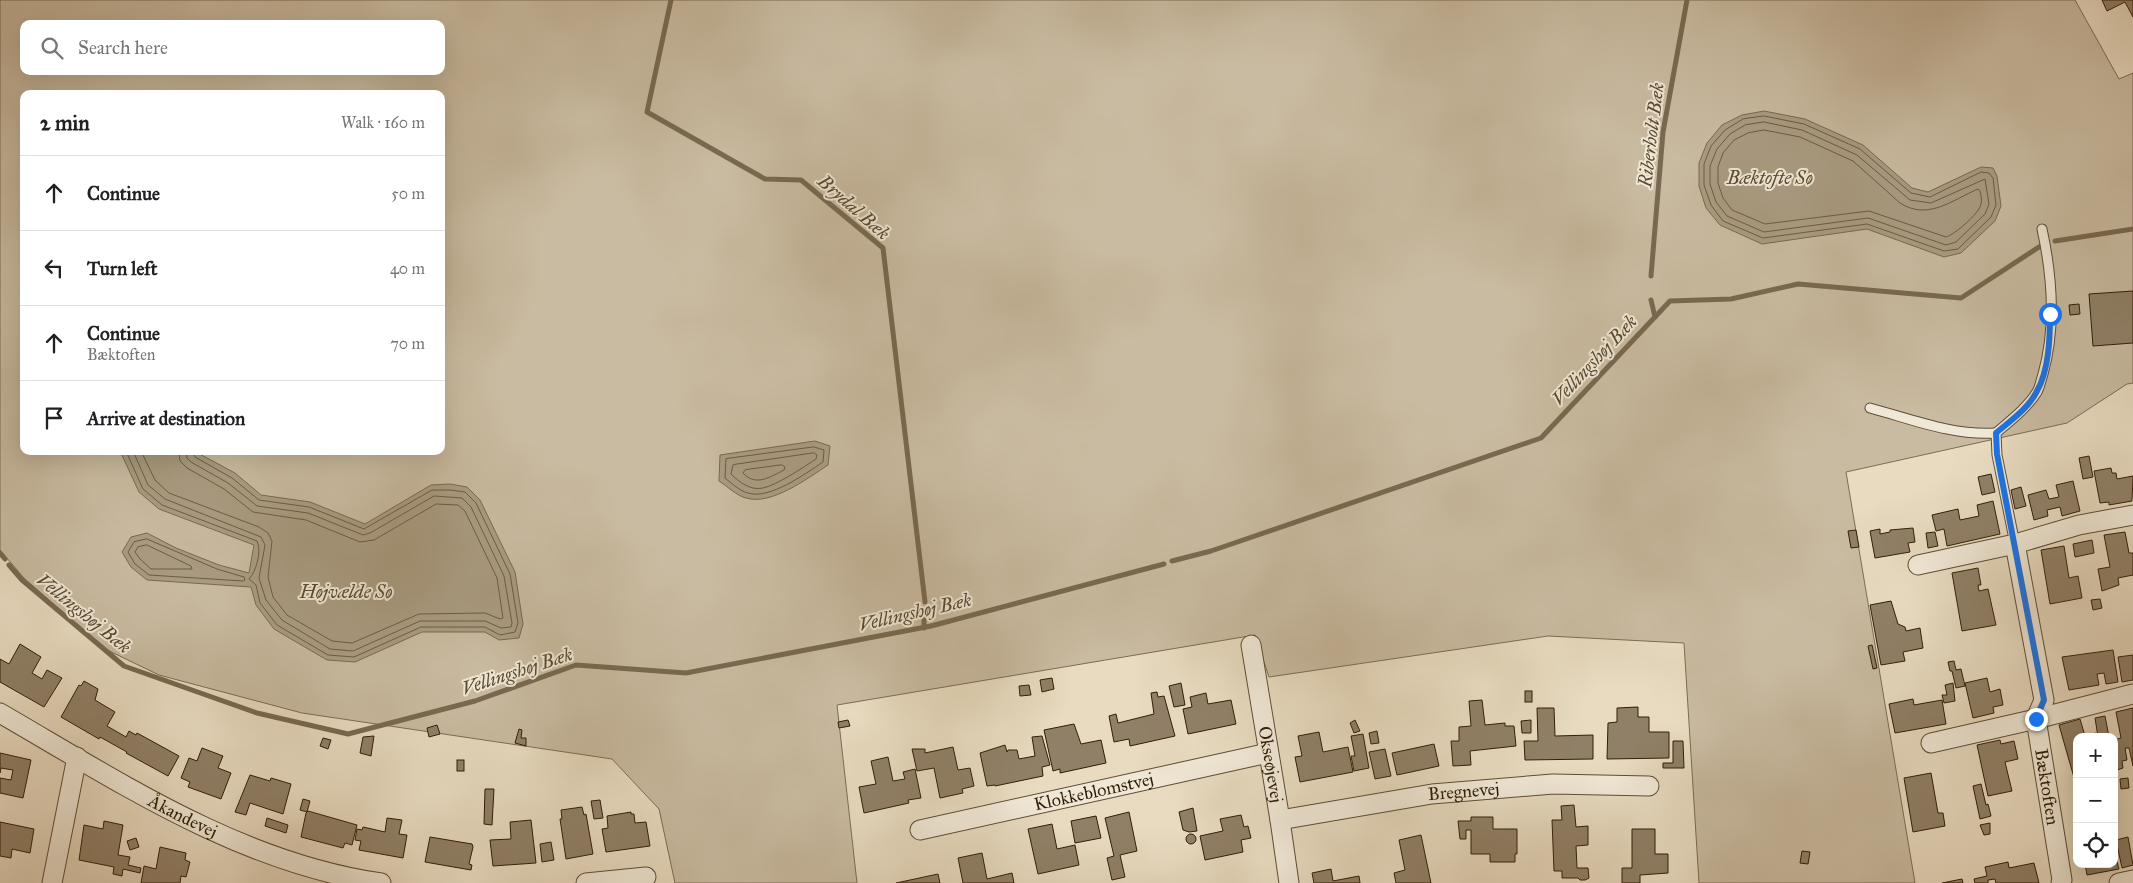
<!DOCTYPE html>
<meta charset="utf-8">
<style>
body{margin:0;font-family:"IM FELL Great Primer",serif;background:#f6f6f6;color:#202124}
.controls{position:absolute;right:15px;bottom:15px;display:grid;overflow:hidden;border-radius:10px;box-shadow:0 5px 20px #0002}
.controls button{width:45px;height:45px;display:grid;place-items:center;padding:0;border:0;border-bottom:1px solid #e0e0e0;background:#fff;color:#202124;font:25px sans-serif}
.stop{position:absolute;width:15px;height:15px;margin:-11px;border:4px solid #1a73e8;border-radius:50%;background:#fff}
.stop.end{background:#1a73e8;border-color:#fff;box-shadow:0 1px 5px #0008}
.list{margin:0;padding:0;list-style:none}
h2{display:flex;justify-content:space-between;align-items:center;height:65px;margin:0;padding:0 20px;font-size:21px}
h2 small{font-size:16px;font-weight:400;color:#757577}
.list li{display:grid;grid-template-columns:32px 1fr auto;gap:15px;align-items:center;box-sizing:border-box;height:75px;padding:0 20px;border-top:1px solid #e0e0e0}
.list b{display:block;font-size:19px;white-space:nowrap}
.list p{margin:0;font-size:16px;white-space:nowrap;color:#757577}
.list em{font-size:16px;font-style:normal;color:#757577}
.icon{flex:none;width:28px;height:28px;fill:none;stroke:currentColor;stroke-width:2;stroke-linecap:round;stroke-linejoin:round}
.map{position:relative;flex:none;width:2133px;height:883px;overflow:hidden}
.search{position:absolute;background:#fff;box-shadow:0 5px 20px #0002;left:20px;top:20px;width:425px;height:55px;display:flex;align-items:center;gap:12px;box-sizing:border-box;padding:0 18px;border-radius:10px;color:#757577;font-size:19px}
.panel{position:absolute;background:#fff;box-shadow:0 5px 20px #0002;left:20px;top:90px;width:425px;height:365px;border-radius:10px}
.map>svg:first-child{display:block}
</style>
<div class="map">
<svg width="2133" height="883" viewBox="0 0 2133 883">
<rect width="100%" height="100%" fill="#e8dbc0"/>
<filter id="stains"><feTurbulence type="fractalNoise" baseFrequency=".004" numOctaves="4"/><feColorMatrix values="0 0 0 0 .2 0 0 0 0 .09 0 0 0 0 .02 0 0 0 .5 -.17"/></filter>
<radialGradient id="worn" r=".72"><stop offset=".6" stop-color="#630" stop-opacity="0"/><stop offset="1" stop-color="#630" stop-opacity=".3"/></radialGradient>
<path fill="#c9bba1" stroke="#7c6c54" fill-rule="evenodd" d="M0,0H2075L2119,79L2133,73V383L2127,384L2067,423L1846,472L1915,883H1699L1684,643L1548,636L1269,677L1255,635L837,705L857,883H675L659,809L612,759L302,713L159,675L103,648L24,578L0,550ZM24,24H441V71H24ZM24,94H441V451H24Z"/>
<g fill="#a99b81" stroke="#796950">
<path d="M1764,111L1805,119L1863,145L1912,188L1928,192L1981,167L1993,168L1997,176L2001,206L1995,221L1961,253L1944,257L1867,229L1762,244L1720,225L1706,208L1699,186V163L1707,143L1722,125L1742,115Z"/>
<path d="M815,441L830,446L828,465C808,478 771,506 746,498C737,496 727,486 719,481L720,455Z"/>
<path d="M120,451H194L235,473L261,495L310,502L365,524L431,485L450,484L467,487L480,500L515,572L523,624L519,638L499,640L485,632H422L355,662L327,660L274,629L256,605L251,587L147,580L131,567L122,552L131,537L147,533L176,548L219,565L249,573L254,545L159,509L139,492Z"/>
</g>
<g fill="none" stroke-linecap="round" stroke-linejoin="round">
<g stroke="#6c5c44" stroke-width="1">
<path d="M1764,116L1804,124L1860,149L1911,193L1930,197L1981,172L1989,173L1993,178L1996,205L1991,217L1958,249L1944,251L1867,224L1763,238L1723,221L1711,205L1704,185V164L1711,146L1725,130L1743,119Z"/>
<path d="M1764,122L1802,130L1857,155L1910,200L1931,203L1985,179L1989,204L1985,214L1956,242L1946,245L1868,218L1764,232L1727,216L1716,202L1710,184V166L1717,149L1730,134L1745,125Z"/>
<path d="M1764,130L1800,137L1853,161L1900,203C1928,221 1952,200 1978,189L1980,191C1981,195 1982,200 1981,204C1980,213 1954,235 1946,237L1869,211L1765,224L1732,210L1723,198L1718,183V167L1723,153L1734,140L1748,133Z"/>
<path d="M814,447L824,450L823,462C805,474 769,500 748,493C740,491 731,483 725,478L726,459Z"/>
<path d="M126,451L143,489L162,505L257,541C262,551 256,572 249,579L256,585L260,603L277,625L328,655L354,657L421,627H485L500,635L515,632L518,623L510,574L476,503L465,492L450,490H432L364,529L309,507L259,500L232,478L195,457L192,451"/>
<path d="M133,451L148,485L165,499L261,537L265,545L259,578L266,600L282,620L330,649L353,651L420,621H485L501,628L511,627L512,623L504,576L471,507L462,498L434,496L370,533L363,535L308,513L257,506L228,483L191,462L187,458L186,451"/>
<path d="M141,451L155,480L169,493L259,527L268,533L272,541L268,577L273,597L287,615L332,641L352,643L419,614L485,613L500,619L503,618L497,578L465,511L458,505L436,504L374,540L360,542L306,520L253,512L224,489L187,468L180,461L179,451"/>
<path d="M814,453L817,455L816,459C804,467 777,485 763,488C751,491 739,482 731,474L733,465Z"/>
<path d="M782,465L785,467L784,470C770,477 756,487 743,473L745,470Z"/>
<path d="M147,539L217,569L244,577L245,580L243,581L149,575L135,564L128,552L134,542Z"/>
<path d="M147,545L191,566L192,569H151L140,559L135,552L138,547Z"/>
</g>
<g stroke="#796950" stroke-width="5">
<path d="M671,0L647,112L765,179L801,180L883,248L925,602"/>
<path d="M2055,241L2133,229"/>
<path d="M1651,276L1663,132L1687,0"/>
<path d="M1651,300L1655,317"/>
<path d="M0,553L5,559"/>
<path d="M1172,561L1211,551L1541,438L1670,301L1731,299L1798,284L1961,298L2039,247"/>
<path d="M9,565L22,580L124,666L257,713L348,734L475,701L576,665L686,673L931,626L1164,564"/>
<path d="M924,628V619"/>
</g>
</g>
<g fill="#908067" stroke="#301e07">
<path d="M2102,0H2133V17L2125,2L2107,11Z"/>
<path d="M2133,291V343L2093,346L2089,294Z"/>
<path d="M2079,304L2080,314L2070,315L2069,305Z"/>
<path d="M2089,456L2093,477L2083,479L2079,458Z"/>
<path d="M2111,468L2112,473H2116L2117,479L2133,476L2132,501L2109,505V502L2100,503L2094,471Z"/>
<path d="M1991,474L1995,492L1982,495L1978,477Z"/>
<path d="M2073,481L2080,511L2062,516L2060,507L2047,510L2048,516L2034,520L2028,495L2046,490L2049,499L2059,497L2056,485Z"/>
<path d="M2021,487L2026,506L2015,509L2011,490Z"/>
<path d="M1993,501L2000,534L1947,546L1944,529L1936,531L1932,515L1958,509L1960,520L1979,516L1977,505Z"/>
<path d="M1913,528L1915,542L1908,543L1910,552L1875,558L1870,531L1880,529V534L1890,532V530Z"/>
<path d="M1856,530L1859,547L1851,548L1848,531Z"/>
<path d="M1935,532L1938,546L1928,548L1926,533Z"/>
<path d="M2125,532L2129,553H2133V575L2118,578L2119,585L2102,591L2098,569L2110,567L2104,535Z"/>
<path d="M2092,540L2094,553L2075,557L2073,544Z"/>
<path d="M2064,546L2069,578L2078,576L2082,598L2050,604L2041,550Z"/>
<path d="M1978,568L1981,585H1978L1979,591L1988,589L1996,625L1962,631L1952,573Z"/>
<path d="M2100,599L2102,608L2093,610L2091,600Z"/>
<path d="M1891,601L1898,624L1905,627L1906,631L1920,628L1923,648L1903,652L1905,661L1881,665L1870,605Z"/>
<path d="M20,644L41,657L32,673L42,679L47,670L62,678L44,707L0,682V659L9,664Z"/>
<path d="M1872,645L1877,668L1873,669L1868,646Z"/>
<path d="M2113,650L2118,682L2106,684L2104,673L2097,674L2099,685L2069,690L2062,657Z"/>
<path d="M2133,655V680L2122,682L2118,657Z"/>
<path d="M1954,661L1956,670L1961,669L1965,686L1956,688L1952,671H1950L1948,662Z"/>
<path d="M1052,678L1054,689L1042,692L1040,680Z"/>
<path d="M1987,678L1990,692L2000,689L2003,705L1993,707L1994,713L1973,718L1965,683Z"/>
<path d="M84,681L98,689L95,700L115,712L107,726L126,737L129,731L136,735L137,733L179,756L168,776L126,753L127,752L100,737L99,739L61,717L79,685L81,686Z"/>
<path d="M1181,683L1185,705L1174,707L1169,686Z"/>
<path d="M1953,683L1955,701L1944,703L1942,695H1947L1945,685Z"/>
<path d="M1029,685L1031,695L1020,696L1019,686Z"/>
<rect x="1525" y="691" width="7" height="11"/>
<path d="M1157,692L1158,697L1164,696L1175,736L1130,746L1129,739L1114,742L1109,716L1116,714L1118,723L1154,714L1151,693Z"/>
<path d="M1206,693L1208,704L1231,700L1236,724L1188,734L1183,709L1192,707L1190,697Z"/>
<path d="M1913,699L1914,705L1942,700L1946,724L1895,733L1889,704Z"/>
<path d="M1482,700L1485,725L1505,723V726H1514L1516,746L1470,751L1471,765L1453,766L1451,741H1459V727L1471,726L1469,701Z"/>
<path d="M1638,707V717H1649V732H1669V758L1607,759L1608,723L1617,722V708Z"/>
<path d="M1537,708H1554L1555,736L1593,735V759L1525,760L1524,741H1538Z"/>
<path d="M2133,708V766L2129,748H2125L2127,760L2122,761L2123,768L2117,770L2114,759V740L2121,738L2116,712Z"/>
<path d="M2105,716L2109,737H2098L2095,718Z"/>
<path d="M2080,719L2085,736L2096,733L2097,737H2077V781H2075L2059,725Z"/>
<path d="M848,720L850,726L839,728L838,722Z"/>
<path d="M1355,720L1360,731L1354,733L1350,723Z"/>
<path d="M1531,720V733H1522L1521,721Z"/>
<path d="M1074,724L1081,744L1101,740L1106,763L1060,773V769L1053,771L1044,730Z"/>
<path d="M437,725L440,734L429,737L427,728Z"/>
<path d="M519,729L522,730L521,738H526V746L515,743Z"/>
<path d="M1377,731L1379,743L1371,744L1369,733Z"/>
<path d="M1319,732L1323,752L1348,747L1353,772L1300,782L1295,757L1302,756L1298,736Z"/>
<path d="M1363,734L1369,768L1354,771L1351,756H1355L1351,736Z"/>
<path d="M374,736L371,756L360,753L363,737Z"/>
<path d="M1042,736L1050,765L1042,767L1043,776L995,786V785L987,786L980,753L1005,745L1007,752L1008,750H1017L1019,759L1035,756L1032,737Z"/>
<path d="M323,738L331,740L328,749L320,746Z"/>
<path d="M2000,740L2001,744L2014,741L2018,759L2005,762L2012,791L1988,796L1977,745Z"/>
<path d="M1673,741H1683L1684,768H1663V763H1673Z"/>
<path d="M1434,744L1439,766L1397,775L1392,753Z"/>
<path d="M953,747L958,770L970,768L974,786L962,789L963,793L940,798L934,768L917,771L912,749H925V753Z"/>
<path d="M202,748L223,756L218,768L231,773L221,799L188,787L190,782L181,778L189,758L197,761Z"/>
<path d="M1385,749L1391,776L1375,779L1369,752Z"/>
<path d="M0,753L31,760L23,798L0,793V778L11,780L13,770L1,768L0,773Z"/>
<path d="M888,757L893,781L905,779L903,772L915,769L921,798L908,800L909,803L864,813L859,787L876,784L871,761Z"/>
<rect x="457" y="760" width="7" height="11"/>
<path d="M1931,773L1938,813H1943L1945,826L1913,832L1904,778Z"/>
<path d="M250,775L270,781L271,778L291,784L283,814L250,803L246,815L235,812Z"/>
<path d="M2128,778L2129,788L2121,789L2120,779Z"/>
<path d="M1981,784L1986,805L1988,804L1991,816L1980,819L1973,786Z"/>
<path d="M485,789H494L492,825L484,824Z"/>
<path d="M303,799L310,801L307,812L300,810Z"/>
<path d="M600,800L603,818L594,819L591,801Z"/>
<path d="M1574,805L1576,827L1588,826V845L1576,846L1577,868H1588L1589,878L1585,880H1580L1578,878H1562V871H1554L1552,820H1562L1561,806Z"/>
<path d="M582,807L584,815L586,814L593,854L566,859L560,819H562L561,810Z"/>
<path d="M1193,808L1197,831L1189,832L1183,830L1179,812Z"/>
<path d="M308,811L357,825L352,845L345,843L343,848L301,837L306,813Z"/>
<path d="M631,812V814H634L635,823L646,822L650,846L606,852L602,829L608,828L607,816Z"/>
<path d="M1129,812L1137,851L1120,855L1125,877L1112,880L1107,858L1114,856L1105,818Z"/>
<path d="M1241,815L1244,827L1248,826L1251,838L1241,840L1243,852L1205,860L1200,836L1223,831L1220,819Z"/>
<path d="M1096,816L1101,838L1075,843L1071,821Z"/>
<path d="M1471,817H1493V829H1517V854H1515V862H1490V854H1471V830H1466V839H1460L1458,821H1471Z"/>
<path d="M267,818L288,825L286,833L265,826Z"/>
<path d="M387,818L402,820L399,834L407,835L403,858L359,850L361,841L355,840L357,829L362,830L363,827L385,832Z"/>
<path d="M531,820L536,863L493,866L490,840L511,839L510,822Z"/>
<path d="M104,821L123,825L118,855L130,857L128,865L141,868L140,873L123,869L122,876L113,874L114,867L79,860L84,825L103,829Z"/>
<path d="M0,822L34,829L30,853L12,849L11,858L0,856Z"/>
<path d="M1990,823V834L1984,835L1980,825Z"/>
<path d="M1052,824L1057,849L1075,845L1079,865L1038,874L1028,829Z"/>
<path d="M1632,829H1655V854H1668V873L1640,875V883H1622V868H1632Z"/>
<circle cx="1191" cy="839" r="5"/>
<path d="M1421,835L1431,883H1396L1394,873L1405,870L1399,840Z"/>
<path d="M430,837L472,844L473,847L469,864L472,865L471,870L425,862Z"/>
<path d="M2128,837L2133,865L2122,868L2116,840Z"/>
<path d="M136,838L139,847L130,850L127,841Z"/>
<path d="M551,842L554,860L542,862L540,844Z"/>
<path d="M160,847L186,853L185,860L190,862L186,877L181,876L180,883H141L144,866L156,869Z"/>
<path d="M2114,850L2119,869L2087,875L2085,864H2114Z"/>
<path d="M1802,851L1810,852L1808,864L1800,863Z"/>
<path d="M982,853L987,879L1012,873L1014,883H963L958,858Z"/>
<path d="M2008,862L2009,868L2034,863L2039,883H1996L1995,879L1988,880V883H1975L1974,879L1987,876L1985,867Z"/>
<path d="M1331,869L1333,881L1359,876L1360,883H1314L1312,873Z"/>
<path d="M938,874L940,883H896Z"/>
<path d="M1962,879L1963,883H1942Z"/>
</g>
<g fill="none" stroke-linecap="round" stroke-linejoin="round">
<defs>
<g id="lane">
<path d="M1870,408C1911,419 1953,436 1996,433"/>
<path d="M2015,544L1997,455L1996,433C2010,421 2027,408 2037,392C2040,387 2041,380 2043,374C2056,328 2052,275 2042,229"/>
</g>
<g id="street">
<path id="s1" d="M2015,544L2044,700L2036,719L2062,880L2061,883"/>
<path d="M1918,565L2015,544L2079,525L2133,515"/>
<path id="s2" d="M1251,645L1280,820L1289,883"/>
<path id="s3" d="M0,713C121,783 241,863 381,883"/>
<path d="M1931,743L2036,719L2133,694"/>
<path id="s4" d="M1280,820L1432,794L1553,784L1649,786"/>
<path id="s5" d="M920,830L1268,753"/>
<path d="M52,883L77,757"/>
<path d="M586,883L646,877"/>
<path d="M2119,883L2133,880"/>
</g>
</defs>
<use href="#lane" stroke="#5e4d35" stroke-width="11"/>
<use href="#street" stroke="#5e4d35" stroke-width="21"/>
<use href="#lane" stroke="#f0e8d6" stroke-width="9"/>
<use href="#street" stroke="#f0e8d6" stroke-width="19"/>
</g>
<g fill="none" stroke-linecap="round" stroke-linejoin="round">
<path stroke="#1a73e8" stroke-width="6" d="M2036,719L2044,700L1997,454L1996,433C2010,421 2029,408 2037,391C2049,370 2050,338 2050,314"/>
</g>
<g text-anchor="middle" dominant-baseline="central" stroke-width="4" stroke-linejoin="round" paint-order="stroke">
<g font-size="18" fill="#301e07" stroke="#f0e8d6">
<text stroke="none"><textPath href="#s2" startOffset="121">Okseøjevej</textPath></text>
<text stroke="none"><textPath href="#s1" startOffset="248">Bæktoften</textPath></text>
<text stroke="none"><textPath href="#s5" startOffset="178">Klokkeblomstvej</textPath></text>
<text stroke="none"><textPath href="#s4" startOffset="186">Bregnevej</textPath></text>
<text stroke="none"><textPath href="#s3" startOffset="210">Åkandevej</textPath></text>
</g>
<g font-size="19" font-style="italic" fill="#5a4a32" stroke="#f0e8d6">
<text transform="translate(1651 135) rotate(-83)">Riberholt Bæk</text>
<text x="1770" y="177">Bæktofte Sø</text>
<text transform="translate(854 207) rotate(41)">Brydal Bæk</text>
<text transform="translate(1594 360) rotate(-47)">Vellingshøj Bæk</text>
<text x="346" y="591">Højvælde Sø</text>
<text transform="translate(915 612) rotate(-13)">Vellingshøj Bæk</text>
<text transform="translate(84 613) rotate(39)">Vellingshøj Bæk</text>
<text transform="translate(517 671) rotate(-18)">Vellingshøj Bæk</text>
</g>
</g>
<rect width="100%" height="100%" filter="url(#stains)"/>
<rect width="100%" height="100%" fill="url(#worn)"/>
</svg>
<div class="controls">
<button>+</button>
<button>−</button>
<button><svg class="icon" aria-label="locate" viewBox="0 0 24 24"><circle cx="12" cy="12" r="6"/><path d="M12 2v4M12 18v4M2 12h4M18 12h4"/></svg></button>
</div>
<div class="stop" style="left:2050px;top:314px"></div>
<div class="stop end" style="left:2036px;top:719px"></div>
<div class="search"><svg class="icon" aria-label="search" viewBox="0 0 24 24"><circle cx="10" cy="10" r="6"/><path d="M15 15l6 6"/></svg>Search here</div>
<section class="panel">
<h2>2 min<small>Walk · 160 m</small></h2>
<ul class="list">
<li><svg class="icon" aria-label="ahead" viewBox="0 0 24 24"><path d="M12 20V5M6 11l6-6 6 6"/></svg><div><b>Continue</b></div><em>50 m</em></li>
<li><svg class="icon" aria-label="left" viewBox="0 0 24 24"><path d="M17 20v-9H6M10 6l-5 5 5 5"/></svg><div><b>Turn left</b></div><em>40 m</em></li>
<li><svg class="icon" aria-label="ahead" viewBox="0 0 24 24"><path d="M12 20V5M6 11l6-6 6 6"/></svg><div><b>Continue</b><p>Bæktoften</p></div><em>70 m</em></li>
<li><svg class="icon" aria-label="arrive" viewBox="0 0 24 24"><path d="M6 21V4h12l-3 4 3 4H6"/></svg><div><b>Arrive at destination</b></div></li>
</ul>
</section>
</div>
